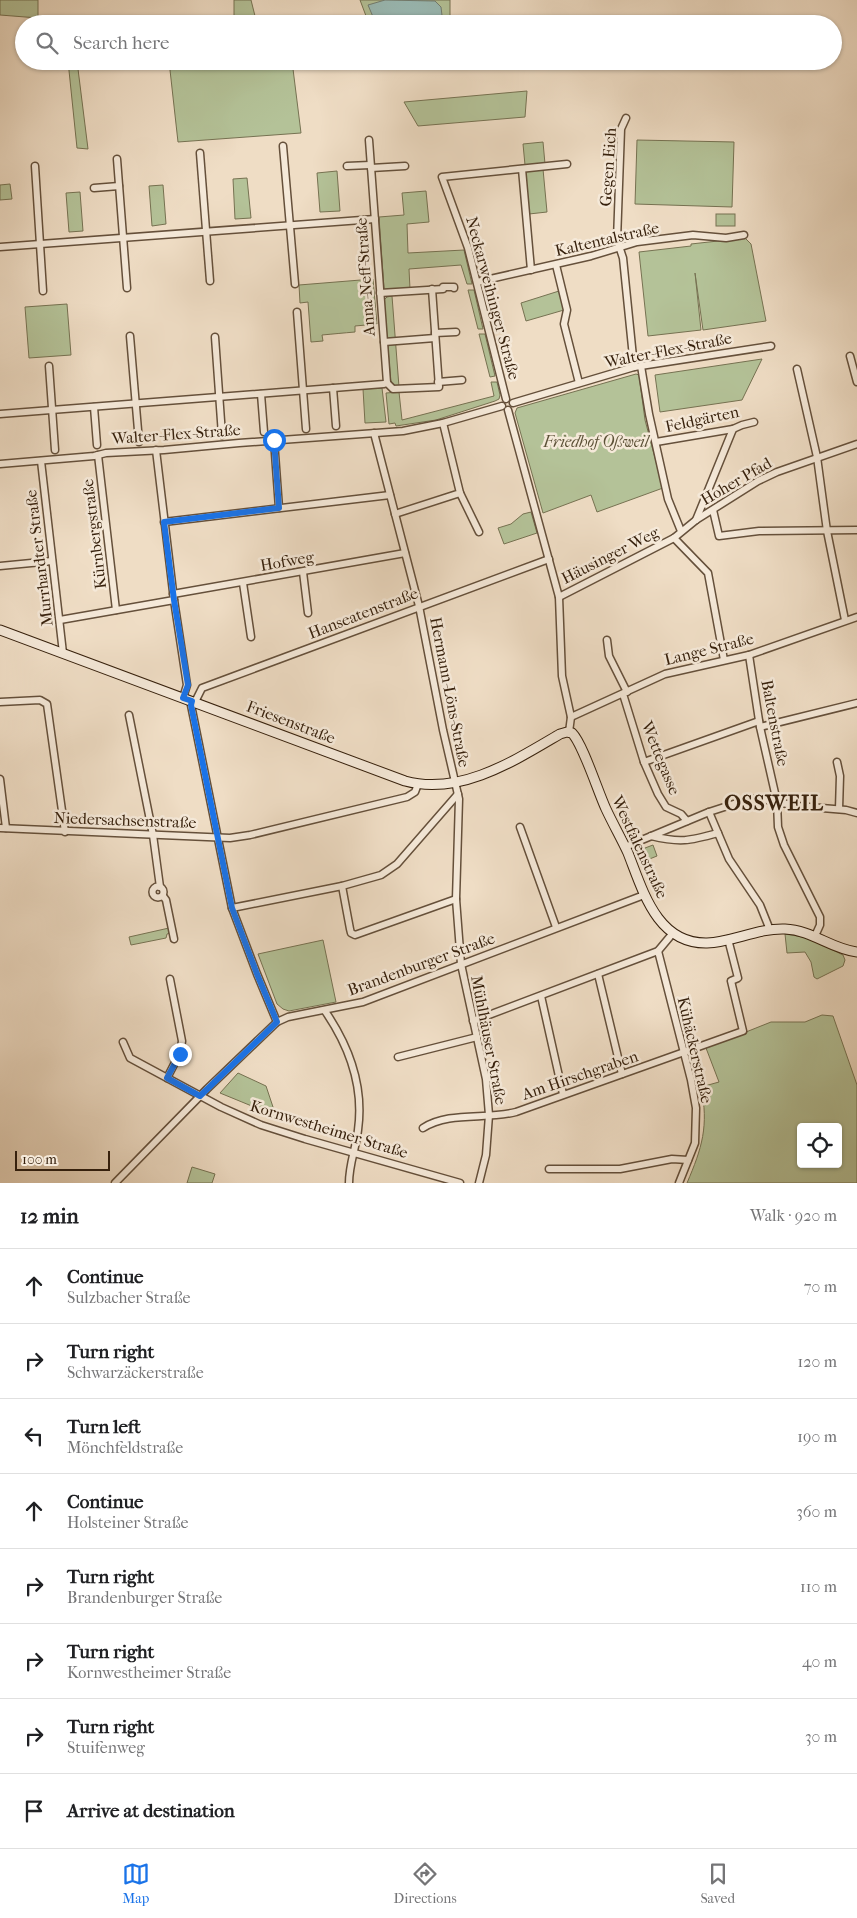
<!DOCTYPE html>
<meta charset="utf-8">
<style>
body{margin:0;font-family:"IM FELL French Canon",serif;background:#f2f2f2;color:#202124}
.controls{position:absolute;right:15px;bottom:15px;display:grid;overflow:hidden;border-radius:5px;box-shadow:0 1px 4px #0004}
.controls button{width:45px;height:45px;display:grid;place-items:center;padding:0;border:0;border-bottom:1px solid #e0e0e0;background:#fff;color:#202124;font:25px sans-serif}
.scale{position:absolute;left:15px;bottom:12px;width:95px;box-sizing:border-box;padding-left:5px;border:2px solid #37210d;border-top:0;font-size:14px;line-height:18px;white-space:nowrap;color:#37210d;-webkit-text-stroke:4px #f5e9d9;paint-order:stroke}
.stop{position:absolute;width:15px;height:15px;margin:-11px;border:4px solid #1a73e8;border-radius:50%;background:#fff}
.stop.end{background:#1a73e8;border-color:#fff;box-shadow:0 1px 5px #0008}
.list{margin:0;padding:0;list-style:none}
h2{display:flex;justify-content:space-between;align-items:center;height:65px;margin:0;padding:0 20px;font-size:21px}
h2 small{font-size:16px;font-weight:400;color:#757577}
.list li{display:grid;grid-template-columns:32px 1fr auto;gap:15px;align-items:center;box-sizing:border-box;height:75px;padding:0 20px;border-top:1px solid #e0e0e0}
.list b{display:block;font-size:19px;white-space:nowrap}
.list p{margin:0;font-size:16px;white-space:nowrap;color:#757577}
.list em{font-size:16px;font-style:normal;color:#757577}
.icon{flex:none;width:28px;height:28px;fill:none;stroke:currentColor;stroke-width:2;stroke-linecap:round;stroke-linejoin:round}
.map{position:relative;flex:none;width:857px;height:1183px;overflow:hidden}
.search{position:absolute;background:#fff;box-shadow:0 1px 4px #0004;left:15px;right:15px;top:15px;height:55px;display:flex;align-items:center;gap:12px;box-sizing:border-box;padding:0 18px;border-radius:28px;color:#757577;font-size:19px}
.sheet{height:665px;background:#fff}
nav{display:flex;justify-content:space-around;align-items:center;box-sizing:border-box;height:70px;border-top:1px solid #e0e0e0;background:#fff;font-size:14px;color:#757577}
nav a{display:grid;justify-items:center;gap:2px}
nav .on{color:#1a73e8}
.map>svg:first-child{display:block}
</style>
<div class="map">
<svg width="857" height="1183" viewBox="0 0 857 1183">
<rect width="100%" height="100%" fill="#efddc5"/>
<filter id="stains"><feTurbulence type="fractalNoise" baseFrequency=".004" numOctaves="4"/><feColorMatrix values="0 0 0 0 .2 0 0 0 0 .09 0 0 0 0 .02 0 0 0 .5 -.17"/></filter>
<radialGradient id="worn" r=".72"><stop offset=".6" stop-color="#630" stop-opacity="0"/><stop offset="1" stop-color="#630" stop-opacity=".3"/></radialGradient>
<g fill="#b4c298" stroke="#767252" fill-rule="evenodd">
<path d="M0,0H38V18L0,15Z"/>
<path d="M234,0H251L257,24H234Z"/>
<path d="M360,0H450V24H369Z"/>
<path d="M68,61H77L88,149L77,148Z"/>
<path d="M169,61H292L301,133L178,142Z"/>
<path d="M527,91L525,117L418,126L404,102Z"/>
<path d="M637,140L734,142L732,207L635,204Z"/>
<path d="M543,142L545,164L525,165L523,144Z"/>
<path d="M543,169L547,212L529,214L525,172Z"/>
<path d="M337,171L340,211L320,212L317,173Z"/>
<path d="M247,178L251,218L235,219L233,179Z"/>
<path d="M10,184L12,199L0,200V185Z"/>
<path d="M163,185L166,224L152,226L149,186Z"/>
<path d="M426,191L429,222L407,224L408,253L464,250L472,284H467L461,265L409,269L410,289L386,291L384,289L379,217L404,215L402,193Z"/>
<path d="M80,192L83,231L69,232L66,193Z"/>
<rect x="716" y="214" width="19" height="12"/>
<path d="M745,238L751,244L766,321L703,330L695,273L701,330L648,336L639,252L691,246V244Z"/>
<path d="M373,279L377,324L355,326V332C343,333 333,334 322,335L323,341L311,342L308,302L300,303L299,285Z"/>
<path d="M468,290H474L483,329H478Z"/>
<path d="M559,291L564,310L526,321L521,303Z"/>
<path d="M392,296L399,387H395L391,384L384,300L387,297Z"/>
<path d="M67,304L71,355L29,358L25,307Z"/>
<path d="M479,334H485L495,376L490,377Z"/>
<path d="M762,359L742,400L660,412L655,375Z"/>
<path d="M636,374L639,375L645,420L663,488L597,512L591,495L543,513L515,413L517,408Z"/>
<path d="M491,382H497L500,395L499,399L495,401L436,420L396,426L395,423L389,424L386,393L399,392L402,420L494,396Z"/>
<path d="M382,388L386,422L365,423L363,389Z"/>
<path d="M531,512L537,533L504,544L498,528L511,524L523,514Z"/>
<path d="M653,845L657,856L642,862L637,851Z"/>
<path d="M169,928L170,933L167,934L166,938L131,945L129,937Z"/>
<path d="M785,934L809,938L843,955L845,960L843,966L817,979L814,977L811,962L805,952L787,953Z"/>
<path d="M323,940L336,1002L289,1011L283,1009L277,1004L258,954Z"/>
<path d="M822,1015L833,1016L857,1085V1183H687C702,1148 709,1126 701,1087L719,1082L706,1048L771,1022H805ZM801,1127H838V1164H801Z"/>
<path d="M238,1073L266,1086L276,1116L220,1093Z"/>
<path d="M192,1167L215,1174L212,1183H187Z"/>
</g>
<path fill="#9abbb6" stroke="#727d72" d="M385,0L435,1L441,7L443,24H376L368,5Z"/>
<g fill="none" stroke-linecap="round" stroke-linejoin="round">
<defs>
<g id="street">
<path d="M626,118L621,129L617,240L623,258L634,367"/>
<path d="M369,140L387,383"/>
<path d="M283,146L295,284"/>
<path d="M200,153L210,281"/>
<path d="M117,159L127,288"/>
<path d="M35,166L43,291"/>
<path d="M347,166L370,165"/>
<path d="M371,168L405,166"/>
<path d="M522,169L531,270"/>
<path d="M94,188L119,186"/>
<path d="M0,247L375,219"/>
<path d="M556,265L567,310L564,324L579,383"/>
<path d="M477,282L591,256L637,242L693,235L726,238L744,235"/>
<path d="M380,293L443,289V287H454V288"/>
<path d="M297,312L306,429"/>
<path d="M435,333L456,332"/>
<path d="M130,336L139,442"/>
<path d="M215,337L222,435"/>
<path d="M384,342L435,338"/>
<path d="M850,356L857,382"/>
<path d="M49,366L55,450"/>
<path d="M641,366L649,414L668,499L681,531"/>
<path d="M797,369L817,457L827,531L845,620"/>
<path d="M438,382L462,380"/>
<path d="M387,383L393,389L439,387L432,289"/>
<path d="M333,388L336,426"/>
<path d="M261,394L264,432"/>
<path d="M506,399L468,248L442,177L567,164"/>
<path d="M513,403L634,367L771,346"/>
<path d="M94,407L97,445"/>
<path d="M508,410L559,597L562,676L571,717L569,732"/>
<path d="M0,414L384,384L387,383"/>
<path d="M374,433L419,606L443,730L459,799L456,899L461,964L486,1079L489,1115L486,1155L479,1183"/>
<path d="M274,440L279,508"/>
<path d="M656,442L733,429L742,425L754,422"/>
<path d="M156,450L174,600L187,685L183,698"/>
<path d="M98,455L116,610"/>
<path d="M41,461L63,653"/>
<path d="M0,464L94,456L106,453L164,450L239,443L403,431L443,423L502,406"/>
<path d="M460,493L479,532"/>
<path d="M713,510L719,536L759,531L857,530"/>
<path d="M395,514L460,493L443,423"/>
<path d="M696,520L733,429"/>
<path d="M164,522L390,495"/>
<path d="M674,538L708,573L724,660"/>
<path d="M0,566L52,561"/>
<path d="M303,572L308,613"/>
<path d="M243,583L251,637"/>
<path d="M173,594L405,553"/>
<path d="M559,597L674,538L696,520L758,481L777,472L857,444"/>
<path d="M60,620L174,600"/>
<path d="M607,640L609,656L627,692"/>
<path d="M749,655L760,727L777,802L778,827L784,845L820,917V925L815,936"/>
<path d="M623,694L644,762L658,794L666,807L681,814L687,821"/>
<path d="M192,701L191,705L232,908L257,974L277,1022"/>
<path d="M0,702L40,700L47,704L65,832"/>
<path d="M195,702L202,688L549,559"/>
<path d="M129,715L153,835L160,887"/>
<path d="M571,717L665,674L749,655L857,617"/>
<path d="M760,727L857,703"/>
<path d="M644,762L759,721"/>
<path d="M837,762L840,776L839,809"/>
<path d="M0,779L6,828"/>
<path d="M709,812L729,859L760,905L770,930"/>
<path d="M520,827L556,927"/>
<path d="M0,828L230,838L250,835L407,797L415,792L418,784"/>
<path d="M651,836C680,843 689,841 718,833"/>
<path d="M625,847L709,812L749,799H762L797,806L846,810L857,813"/>
<path d="M342,886L350,929L351,933L355,935L456,899"/>
<circle cx="158" cy="892" r="5.5"/>
<path d="M163,896L166,900L174,939"/>
<path d="M232,908L342,886L381,875L397,864L458,794"/>
<path d="M658,951L691,1080L696,1108L695,1143L679,1183"/>
<path d="M598,974L622,1074"/>
<path d="M541,996L563,1094"/>
<path d="M325,1011C349,1046 364,1087 358,1130C356,1148 349,1164 349,1183"/>
<path d="M473,1021L658,951L673,933"/>
<path d="M123,1042L130,1058L221,1107L261,1125L305,1139L460,1183"/>
<path d="M398,1057L477,1037"/>
<path d="M167,1078L180,1053L182,1041L170,979"/>
<path d="M423,1128C449,1111 486,1120 516,1112L743,1031L731,981L738,978L728,939"/>
<path d="M549,1169H620L672,1159L688,1160"/>
<path d="M115,1183L207,1089L277,1022L288,1017L363,1002L644,895"/>
</g>
<path id="secondary" d="M0,630L405,781C460,796 514,761 560,734L567,732L572,733C583,744 598,792 606,809C613,824 621,838 628,853C643,891 657,944 707,943C733,942 758,928 785,929C812,930 831,949 857,952"/>
</defs>
<use href="#street" stroke="#65503b" stroke-width="9"/>
<use href="#secondary" stroke="#37210d" stroke-width="11"/>
<use href="#street" stroke="#f5e9d9" stroke-width="6"/>
<use href="#secondary" stroke="#f5e9d9" stroke-width="9"/>
</g>
<g fill="none" stroke-linecap="round" stroke-linejoin="round">
<path stroke="#1a73e8" stroke-width="6" d="M180,1054L167,1078L200,1096L277,1022L257,974L232,908L191,705L192,701L183,698L188,685L174,600L164,522L279,508L274,440"/>
</g>
<g text-anchor="middle" dominant-baseline="central" stroke-width="5" stroke-linejoin="round" paint-order="stroke">
<g font-size="16" fill="#37210d" stroke="#f5e9d9">
<text transform="translate(608 167) rotate(-86)">Gegen Eich</text>
<text transform="translate(607 239) rotate(-13)">Kaltentalstraße</text>
<text transform="translate(365 277) rotate(-94)">Anna-Neff-Straße</text>
<text transform="translate(493 298) rotate(75)">Neckarweihinger Straße</text>
<text transform="translate(668 350) rotate(-11)">Walter-Flex-Straße</text>
<text transform="translate(702 419) rotate(-12)">Feldgärten</text>
<text transform="translate(176 434) rotate(-4)">Walter-Flex-Straße</text>
<text transform="translate(736 481) rotate(-30)">Hoher Pfad</text>
<text transform="translate(94 534) rotate(-97)">Kürnbergstraße</text>
<text transform="translate(610 555) rotate(-27)">Häusinger Weg</text>
<text transform="translate(39 558) rotate(-97)">Murrhardter Straße</text>
<text transform="translate(287 561) rotate(-10)">Hofweg</text>
<text transform="translate(363 613) rotate(-21)">Hanseatenstraße</text>
<text transform="translate(709 649) rotate(-14)">Lange Straße</text>
<text transform="translate(450 692) rotate(79)">Hermann-Löns-Straße</text>
<text transform="translate(291 722) rotate(21)">Friesenstraße</text>
<text transform="translate(775 723) rotate(79)">Baltenstraße</text>
<text transform="translate(661 758) rotate(68)">Wettegasse</text>
<text transform="translate(125 820) rotate(2)">Niedersachsenstraße</text>
<text transform="translate(640 847) rotate(65)">Westfalenstraße</text>
<text transform="translate(421 964) rotate(-20)">Brandenburger Straße</text>
<text transform="translate(489 1040) rotate(79)">Mühlhäuser Straße</text>
<text transform="translate(695 1050) rotate(77)">Kühäckerstraße</text>
<text transform="translate(580 1075) rotate(-19)">Am Hirschgraben</text>
<text transform="translate(329 1129) rotate(17)">Kornwestheimer Straße</text>
</g>
<g font-size="16" font-style="italic" fill="#5c5137" stroke="#f5e9d9">
<text x="596" y="441">Friedhof Oßweil</text>
</g>
<g font-size="21" font-weight="bold" letter-spacing="1" fill="#37210d" stroke="#f5e9d9">
<text x="774" y="803">OSSWEIL</text>
</g>
</g>
<rect width="100%" height="100%" filter="url(#stains)"/>
<rect width="100%" height="100%" fill="url(#worn)"/>
</svg>
<div class="controls">
<button><svg class="icon" aria-label="locate" viewBox="0 0 24 24"><circle cx="12" cy="12" r="6"/><path d="M12 2v4M12 18v4M2 12h4M18 12h4"/></svg></button>
</div>
<div class="scale">100 m</div>
<div class="stop" style="left:274px;top:440px"></div>
<div class="stop end" style="left:180px;top:1054px"></div>
<div class="search"><svg class="icon" aria-label="search" viewBox="0 0 24 24"><circle cx="10" cy="10" r="6"/><path d="M15 15l6 6"/></svg>Search here</div>
</div>
<section class="sheet">
<h2>12 min<small>Walk · 920 m</small></h2>
<ul class="list">
<li><svg class="icon" aria-label="ahead" viewBox="0 0 24 24"><path d="M12 20V5M6 11l6-6 6 6"/></svg><div><b>Continue</b><p>Sulzbacher Straße</p></div><em>70 m</em></li>
<li><svg class="icon" aria-label="right" viewBox="0 0 24 24"><path d="M7 20v-9h11M14 6l5 5-5 5"/></svg><div><b>Turn right</b><p>Schwarzäckerstraße</p></div><em>120 m</em></li>
<li><svg class="icon" aria-label="left" viewBox="0 0 24 24"><path d="M17 20v-9H6M10 6l-5 5 5 5"/></svg><div><b>Turn left</b><p>Mönchfeldstraße</p></div><em>190 m</em></li>
<li><svg class="icon" aria-label="ahead" viewBox="0 0 24 24"><path d="M12 20V5M6 11l6-6 6 6"/></svg><div><b>Continue</b><p>Holsteiner Straße</p></div><em>360 m</em></li>
<li><svg class="icon" aria-label="right" viewBox="0 0 24 24"><path d="M7 20v-9h11M14 6l5 5-5 5"/></svg><div><b>Turn right</b><p>Brandenburger Straße</p></div><em>110 m</em></li>
<li><svg class="icon" aria-label="right" viewBox="0 0 24 24"><path d="M7 20v-9h11M14 6l5 5-5 5"/></svg><div><b>Turn right</b><p>Kornwestheimer Straße</p></div><em>40 m</em></li>
<li><svg class="icon" aria-label="right" viewBox="0 0 24 24"><path d="M7 20v-9h11M14 6l5 5-5 5"/></svg><div><b>Turn right</b><p>Stuifenweg</p></div><em>30 m</em></li>
<li><svg class="icon" aria-label="arrive" viewBox="0 0 24 24"><path d="M6 21V4h12l-3 4 3 4H6"/></svg><div><b>Arrive at destination</b></div></li>
</ul>
</section>
<nav>
<a class="on"><svg class="icon" aria-label="map" viewBox="0 0 24 24"><path d="M3 6l6-2 6 2 6-2v14l-6 2-6-2-6 2zM9 4v14M15 6v14"/></svg>Map</a>
<a><svg class="icon" aria-label="directions" viewBox="0 0 24 24"><path d="M12 3l9 9-9 9-9-9zM9 14v-3h6M13 9l2 2-2 2"/></svg>Directions</a>
<a><svg class="icon" aria-label="saved" viewBox="0 0 24 24"><path d="M7 4h10v16l-5-4-5 4z"/></svg>Saved</a>
</nav>
